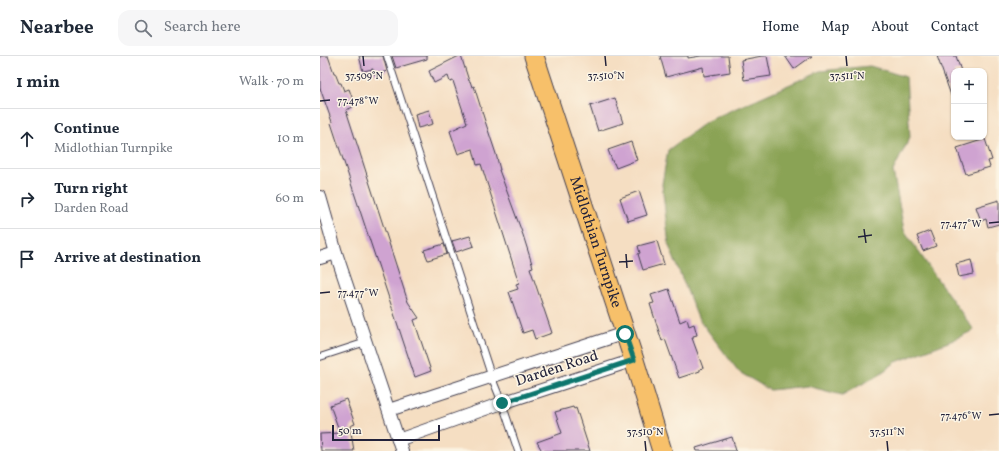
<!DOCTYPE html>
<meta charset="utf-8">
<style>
body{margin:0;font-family:Vollkorn,serif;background:#f6f6f7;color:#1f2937}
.controls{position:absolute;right:12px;top:12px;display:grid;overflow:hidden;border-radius:8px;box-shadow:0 1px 3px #0004}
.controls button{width:36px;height:36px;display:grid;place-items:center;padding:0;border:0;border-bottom:1px solid #e0e1e3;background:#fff;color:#1f2937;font:20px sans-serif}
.scale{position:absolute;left:12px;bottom:10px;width:108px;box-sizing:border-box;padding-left:4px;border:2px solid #22223b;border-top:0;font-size:11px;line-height:14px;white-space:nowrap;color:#22223b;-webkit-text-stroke:3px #fcf5e5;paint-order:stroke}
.stop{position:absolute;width:12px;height:12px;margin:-9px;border:3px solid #0f766e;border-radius:50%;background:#fff}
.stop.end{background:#0f766e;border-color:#fff;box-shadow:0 1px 4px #0008}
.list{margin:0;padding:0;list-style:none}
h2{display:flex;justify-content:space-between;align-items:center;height:52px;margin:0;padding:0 16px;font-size:17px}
h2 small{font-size:13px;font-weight:400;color:#747a83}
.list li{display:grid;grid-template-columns:26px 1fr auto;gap:12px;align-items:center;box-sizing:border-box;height:60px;padding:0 16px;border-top:1px solid #e0e1e3}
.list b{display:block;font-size:15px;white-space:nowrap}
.list p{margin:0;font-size:13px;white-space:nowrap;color:#747a83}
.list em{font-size:13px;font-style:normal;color:#747a83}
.icon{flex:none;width:22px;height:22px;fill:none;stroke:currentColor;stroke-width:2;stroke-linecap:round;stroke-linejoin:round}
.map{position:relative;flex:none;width:679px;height:395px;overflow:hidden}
header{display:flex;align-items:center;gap:24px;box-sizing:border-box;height:56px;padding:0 20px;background:#fff;border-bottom:1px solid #e0e1e3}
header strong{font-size:19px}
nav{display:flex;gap:22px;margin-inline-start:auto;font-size:14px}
.search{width:280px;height:36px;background:#f6f6f7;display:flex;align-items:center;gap:10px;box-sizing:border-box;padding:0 14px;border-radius:12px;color:#747a83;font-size:15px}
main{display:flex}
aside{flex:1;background:#fff}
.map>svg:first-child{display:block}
</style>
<header>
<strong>Nearbee</strong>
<div class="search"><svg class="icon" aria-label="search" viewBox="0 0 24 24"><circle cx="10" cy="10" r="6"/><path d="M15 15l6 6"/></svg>Search here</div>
<nav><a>Home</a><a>Map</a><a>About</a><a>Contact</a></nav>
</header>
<main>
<aside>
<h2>1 min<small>Walk · 70 m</small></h2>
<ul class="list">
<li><svg class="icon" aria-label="ahead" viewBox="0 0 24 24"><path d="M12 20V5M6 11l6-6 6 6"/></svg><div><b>Continue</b><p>Midlothian Turnpike</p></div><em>10 m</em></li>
<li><svg class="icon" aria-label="right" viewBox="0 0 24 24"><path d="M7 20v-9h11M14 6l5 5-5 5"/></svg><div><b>Turn right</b><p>Darden Road</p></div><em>60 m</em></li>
<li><svg class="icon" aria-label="arrive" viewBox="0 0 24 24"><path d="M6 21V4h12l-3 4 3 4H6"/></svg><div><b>Arrive at destination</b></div></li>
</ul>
</aside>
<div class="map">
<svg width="679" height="395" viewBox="0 0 679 395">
<rect width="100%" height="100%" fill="#fcf5e5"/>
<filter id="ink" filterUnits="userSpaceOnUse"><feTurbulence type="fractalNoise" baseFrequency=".025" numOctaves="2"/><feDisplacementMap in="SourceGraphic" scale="8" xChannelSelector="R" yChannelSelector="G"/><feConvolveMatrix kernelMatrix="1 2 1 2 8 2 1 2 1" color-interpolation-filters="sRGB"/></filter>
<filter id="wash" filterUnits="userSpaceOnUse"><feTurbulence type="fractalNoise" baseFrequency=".012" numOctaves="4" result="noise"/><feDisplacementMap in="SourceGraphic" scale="16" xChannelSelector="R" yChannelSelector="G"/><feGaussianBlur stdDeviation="0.9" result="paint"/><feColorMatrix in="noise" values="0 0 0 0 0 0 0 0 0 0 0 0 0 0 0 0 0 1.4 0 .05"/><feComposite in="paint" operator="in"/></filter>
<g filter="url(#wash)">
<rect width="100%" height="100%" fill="#f5dec2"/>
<path fill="#8aa354" stroke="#566248" d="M550,10L586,21L590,81L573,115L584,174L615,220L654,274L631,285L576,306L557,320L522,339L487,330L450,334L419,316L378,262L349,190L342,128L348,94L387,65L500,15Z"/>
<g id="blocks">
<g fill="#cfa3d1">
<path d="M0,0H8L14,17H15L19,27H21L24,35L29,33L33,44L31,45L33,51L26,54L88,246L99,262L94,264L111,315L95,321L11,67L12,66L0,32Z"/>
<path d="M39,0H63L67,15L55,19L53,13L43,15Z"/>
<path d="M72,0H107V3L76,12Z"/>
<path d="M139,0H141L149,25H150L152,31L154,30L164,62L176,98L180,114H179L203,179L213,211L210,212L232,277L215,283L212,274L203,277L189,236L198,233L196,228L199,227L161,108L157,109L153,93L138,98L130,75L147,67L133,25L130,26L128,20L114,27L109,15Z"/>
<path d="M340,0H368V2L381,0H408L410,16L384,20L383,11L346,21Z"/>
<path d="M442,0H447L451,20L424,24L421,4Z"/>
<path d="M465,0H492L474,13Z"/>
<path d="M617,0H636L641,15H634V42H632Z"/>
<path d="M295,42L303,67L278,75L270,50Z"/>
<path d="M109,54L113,68L98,72L95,58Z"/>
<path d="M665,83L672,104L668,105L670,111L646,118L637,92Z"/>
<path d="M311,86L317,104L296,112L294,107H293L288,94Z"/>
<path d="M319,135L327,159L308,165L300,142Z"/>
<path d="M679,144V168L668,171L666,163L661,165L656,151Z"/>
<path d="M610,175L616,190L603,195L597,180Z"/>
<path d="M150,180L154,190L136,196L132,185Z"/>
<path d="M337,185L344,208L323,214L318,198L320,197L318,190Z"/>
<path d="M124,188L127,198L108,204L104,194Z"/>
<path d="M651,204L654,218L639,221L636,208Z"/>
<path d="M349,233L360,266L367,263L369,270L374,268L377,279L373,280V282H372L383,312L380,313V315L359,322L345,283L342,285L330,248L334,247L331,239Z"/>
<path d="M26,343L35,368L30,370L34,395H1L0,378L20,377L10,349Z"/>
<path d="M253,351L254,353L256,352L270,395H222L217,386L242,377L235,356Z"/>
<path d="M412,381L416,395H377L376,392Z"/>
</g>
</g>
</g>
<g filter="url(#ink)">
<use href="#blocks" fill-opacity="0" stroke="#423e4f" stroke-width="1"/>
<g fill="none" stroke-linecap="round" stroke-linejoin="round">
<defs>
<g id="service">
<path d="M67,0L172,322L182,347L198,395"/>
<path d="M0,301L46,286"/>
</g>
<g id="minor">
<path d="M0,141L16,197L82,395"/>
<path d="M0,202L16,197"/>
<path d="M69,354L305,277"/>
<path d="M78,384L182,347L314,304"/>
</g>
<g id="primary">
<path id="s1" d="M214,0L314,304L342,395"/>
</g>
</defs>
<use href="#service" stroke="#423e4f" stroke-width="8"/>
<use href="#minor" stroke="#423e4f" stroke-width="14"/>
<use href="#primary" stroke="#423e4f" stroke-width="21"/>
<use href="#service" stroke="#fff" stroke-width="6"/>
<use href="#minor" stroke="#fff" stroke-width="12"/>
<use href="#primary" stroke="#f7c06b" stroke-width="19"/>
</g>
</g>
<g fill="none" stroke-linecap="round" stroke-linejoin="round" filter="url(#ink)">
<path stroke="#0f766e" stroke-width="5" d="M182,347L314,304L305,278"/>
</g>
<path fill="none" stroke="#22223b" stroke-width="1.5" d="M43,0L44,10M285,0L286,10M526,0L527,10M0,45L10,44M669,167L679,166M544,173L546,187M538,181L552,179M306,198L307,212M299,206L313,205M0,237L10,236M669,359L679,358M325,385L326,395M567,385L568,395"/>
<g text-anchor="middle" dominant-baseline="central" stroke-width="3" stroke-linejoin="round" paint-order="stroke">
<g font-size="15" fill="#22223b" stroke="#fcf5e5">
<text stroke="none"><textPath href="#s1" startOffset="196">Midlothian Turnpike</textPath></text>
<text transform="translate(237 313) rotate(-18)">Darden Road</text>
</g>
</g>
<g font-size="10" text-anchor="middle" fill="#22223b" stroke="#fcf5e5" stroke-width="3" stroke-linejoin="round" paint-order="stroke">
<text x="44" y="23">37.509°N</text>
<text x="286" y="23">37.510°N</text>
<text x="527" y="23">37.511°N</text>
<text x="38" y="48">77.478°W</text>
<text x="641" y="171">77.477°W</text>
<text x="38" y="240">77.477°W</text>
<text x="641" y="363">77.476°W</text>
<text x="325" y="379">37.510°N</text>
<text x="567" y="379">37.511°N</text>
</g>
</svg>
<div class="controls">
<button>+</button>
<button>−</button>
</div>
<div class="scale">50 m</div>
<div class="stop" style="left:305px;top:278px"></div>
<div class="stop end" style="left:182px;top:347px"></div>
</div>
</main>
